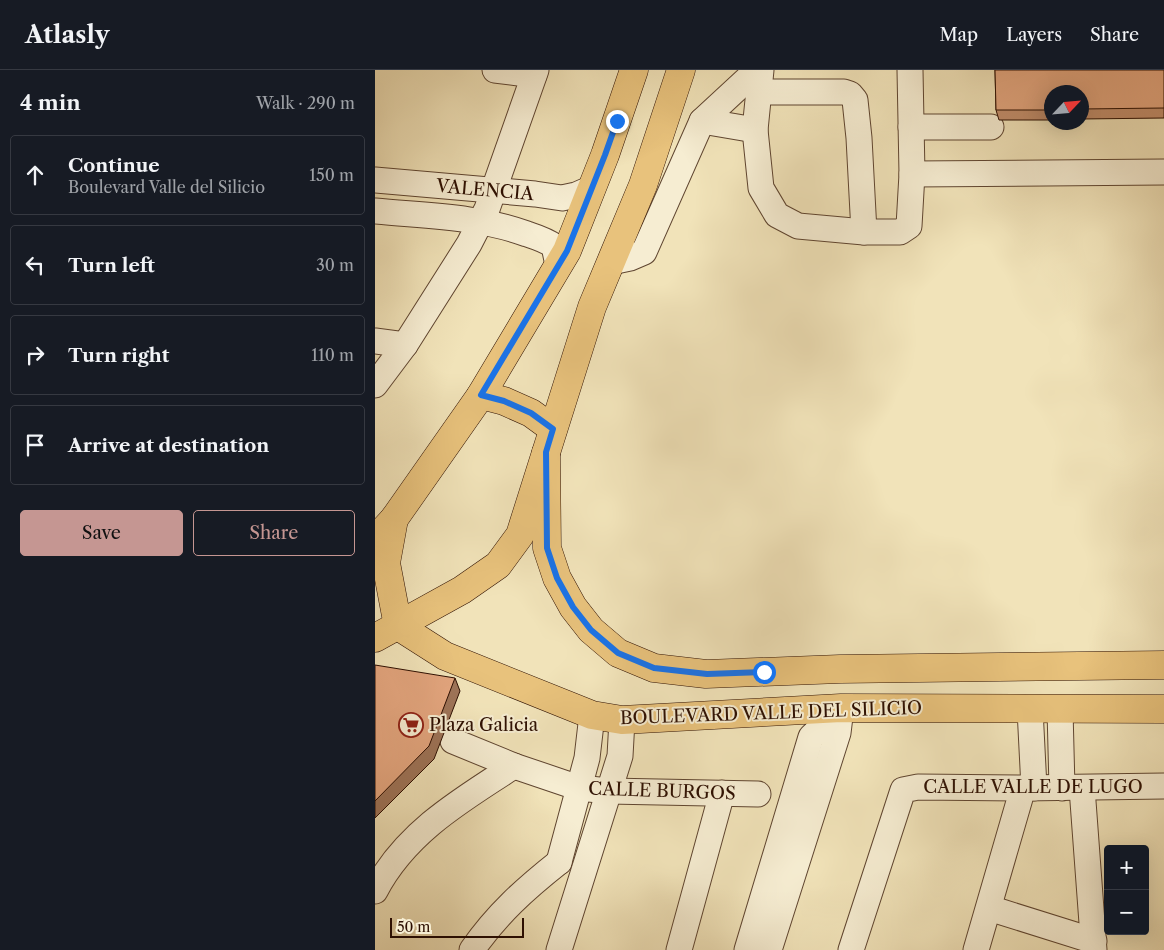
<!DOCTYPE html>
<meta charset="utf-8">
<style>
body{margin:0;font-family:"Libre Caslon Text",serif;background:#242831;color:#f1f3f6}
.controls{position:absolute;right:15px;bottom:15px;display:grid;overflow:hidden;border-radius:5px;box-shadow:0 5px 20px #0002}
.controls button{width:45px;height:45px;display:grid;place-items:center;padding:0;border:0;border-bottom:1px solid #363941;background:#171b24;color:#f1f3f6;font:25px sans-serif}
.compass{position:absolute;left:669px;top:15px;width:45px;height:45px;border-radius:50%;background:#171b24;box-shadow:0 5px 20px #0002;rotate:64deg}
.scale{position:absolute;left:15px;bottom:12px;width:134px;box-sizing:border-box;padding-left:5px;border:2px solid #2e1002;border-top:0;font-size:14px;line-height:18px;white-space:nowrap;color:#2e1002;-webkit-text-stroke:4px #f6edd2;paint-order:stroke}
.stop{position:absolute;width:15px;height:15px;margin:-11px;border:4px solid #1a73e8;border-radius:50%;background:#fff}
.stop.end{background:#1a73e8;border-color:#fff;box-shadow:0 1px 5px #0008}
.list{margin:0;padding:0;list-style:none}
h2{display:flex;justify-content:space-between;align-items:center;height:65px;margin:0;padding:0 20px;font-size:21px}
h2 small{font-size:16px;font-weight:400;color:#9ea1a6}
.list li{display:grid;grid-template-columns:32px 1fr auto;gap:15px;align-items:center;box-sizing:border-box;height:80px;margin:0 10px 10px;padding:0 10px;border:1px solid #363941;border-radius:5px}
.list b{display:block;font-size:19px;white-space:nowrap}
.list p{margin:0;font-size:16px;white-space:nowrap;color:#9ea1a6}
.list em{font-size:16px;font-style:normal;color:#9ea1a6}
.actions{display:flex;gap:10px;padding:15px 20px}
.actions a{flex:1;padding:11px 0;border:1px solid #c59692;border-radius:5px;text-align:center;font-size:18px;color:#c59692}
.actions .main{background:#c59692;color:#111}
.icon{flex:none;width:28px;height:28px;fill:none;stroke:currentColor;stroke-width:2;stroke-linecap:round;stroke-linejoin:round}
.map{position:relative;flex:none;width:789px;height:880px;overflow:hidden}
header{display:flex;align-items:center;gap:30px;box-sizing:border-box;height:70px;padding:0 25px;background:#171b24;border-bottom:1px solid #363941}
header strong{font-size:24px}
nav{display:flex;gap:28px;margin-inline-start:auto;font-size:18px}
main{display:flex}
aside{flex:1;background:#171b24}
.map>svg:first-child{display:block}
</style>
<header>
<strong>Atlasly</strong>
<nav><a>Map</a><a>Layers</a><a>Share</a></nav>
</header>
<main>
<aside>
<h2>4 min<small>Walk · 290 m</small></h2>
<ul class="list">
<li><svg class="icon" aria-label="ahead" viewBox="0 0 24 24"><path d="M12 20V5M6 11l6-6 6 6"/></svg><div><b>Continue</b><p>Boulevard Valle del Silicio</p></div><em>150 m</em></li>
<li><svg class="icon" aria-label="left" viewBox="0 0 24 24"><path d="M17 20v-9H6M10 6l-5 5 5 5"/></svg><div><b>Turn left</b></div><em>30 m</em></li>
<li><svg class="icon" aria-label="right" viewBox="0 0 24 24"><path d="M7 20v-9h11M14 6l5 5-5 5"/></svg><div><b>Turn right</b></div><em>110 m</em></li>
<li><svg class="icon" aria-label="arrive" viewBox="0 0 24 24"><path d="M6 21V4h12l-3 4 3 4H6"/></svg><div><b>Arrive at destination</b></div></li>
</ul>
<div class="actions"><a class="main">Save</a><a>Share</a></div>
</aside>
<div class="map">
<svg width="789" height="880" viewBox="0 0 789 880">
<rect width="100%" height="100%" fill="#f1e3b9"/>
<filter id="stains"><feTurbulence type="fractalNoise" baseFrequency=".004" numOctaves="4"/><feColorMatrix values="0 0 0 0 .2 0 0 0 0 .09 0 0 0 0 .02 0 0 0 .5 -.17"/></filter>
<radialGradient id="worn" r=".72"><stop offset=".6" stop-color="#630" stop-opacity="0"/><stop offset="1" stop-color="#630" stop-opacity=".3"/></radialGradient>
<g fill="none" stroke-linecap="round" stroke-linejoin="round">
<defs>
<g id="minor">
<path d="M120,0L159,5"/>
<path d="M386,0L380,60L386,118L402,145L423,156L489,162H525L534,156L537,104L535,0"/>
<path d="M384,22H469L475,24L480,30L484,68L489,162"/>
<path d="M327,51L380,60"/>
<path d="M536,57H616"/>
<path d="M537,104L789,102"/>
<path d="M0,110L160,124L187,128L201,125L217,118"/>
<path d="M0,141C51,146 103,146 152,164C161,167 171,170 179,176L183,195"/>
<path d="M236,192L255,188L269,182L327,51L382,0"/>
<path d="M0,271L30,275"/>
<path d="M0,315L30,275L94,174L112,139L161,0"/>
<path d="M655,639L659,718"/>
<path d="M685,640L687,718"/>
<path d="M78,671L139,696L204,718L234,721L383,724"/>
<path d="M707,718L719,880"/>
<path d="M184,792L212,688L217,645"/>
<path d="M0,821C30,763 86,730 139,696"/>
<path d="M614,838L719,871"/>
<path d="M97,880C122,844 150,819 184,792"/>
<path d="M184,880L245,686L247,650"/>
<path d="M304,880L347,723"/>
<path d="M372,880L436,667L466,638"/>
<path d="M394,880L463,663L466,638"/>
<path d="M476,880L528,720L543,717L648,718L789,716"/>
<path d="M601,880L648,718"/>
</g>
<g id="major">
<path d="M106,325L129,331L156,343L178,359"/>
<path d="M171,383L172,478L182,508L198,537L216,560L243,583L279,598L331,604L465,599L789,595"/>
<path d="M19,449L11,493L23,556L70,586L217,645L247,650L466,638L789,639"/>
<path d="M6,463L19,449L106,325L192,181L230,85L259,0"/>
<path d="M0,568L87,520L123,495L145,465L217,237L268,115L306,0"/>
</g>
</defs>
<use href="#minor" stroke="#5f4530" stroke-width="27"/>
<use href="#major" stroke="#2e1002" stroke-width="29"/>
<use href="#minor" stroke="#f6edd2" stroke-width="25"/>
<use href="#major" stroke="#e8c27c" stroke-width="28"/>
</g>
<path fill="#c28e6c" stroke="#2e1002" d="M620,0H789V48L706,49V22H676V50H624L621,40Z"/>
<path fill="#9e7458" stroke="#2e1002" d="M80,608L85,621L59,689L0,748V731Z"/>
<g fill="#e2a57e" stroke="#2e1002">
<path d="M620,0H789V38L706,39V22H676V40H621Z"/>
<path d="M0,595L80,608L54,676L0,731Z"/>
</g>
<g fill="none" stroke-linecap="round" stroke-linejoin="round">
<path stroke="#1a73e8" stroke-width="6" d="M242,51L230,85L192,181L106,325L129,331L156,343L178,359L171,382L172,478L182,508L198,537L216,560L243,583L279,598L332,604L389,602"/>
</g>
<defs>
<symbol id="supermarket-ring" viewBox="-11 -11 22 22"><circle r="9.5" fill="#f6edd2" stroke="#8f2418" stroke-width="1.5"/><path d="M-6-5.5h2.5l.6 2H6L4.5 2H-2.5L-4.4-4H-6ZM-1.5 3.2a1.3 1.3 0 1 0 .1 0ZM3 3.2a1.3 1.3 0 1 0 .1 0Z" fill="#8f2418"/></symbol>
</defs>
<g fill-rule="evenodd">
<use href="#supermarket-ring" x="22" y="641" width="28" height="28"/>
</g>
<g text-anchor="middle" dominant-baseline="central" stroke-width="4" stroke-linejoin="round" paint-order="stroke">
<g font-size="18" fill="#2e1002" stroke="#f6edd2">
<text transform="translate(110 120) rotate(5)">VALENCIA</text>
<text transform="translate(396 643) rotate(-2)">BOULEVARD VALLE DEL SILICIO</text>
<text x="658" y="717">CALLE VALLE DE LUGO</text>
<text transform="translate(287 721) rotate(2)">CALLE BURGOS</text>
</g>
<g font-size="18" fill="#2e1002" stroke="#f6edd2" text-anchor="start">
<text x="54" y="655">Plaza Galicia</text>
</g>
</g>
<rect width="100%" height="100%" filter="url(#stains)"/>
<rect width="100%" height="100%" fill="url(#worn)"/>
</svg>
<div class="controls">
<button>+</button>
<button>−</button>
</div>
<svg class="compass" viewBox="-18 -18 36 36"><path d="M0-13l5 13h-10z" fill="#e53935"/><path d="M0 13l5-13h-10z" fill="#9ea1a6"/></svg>
<div class="scale">50 m</div>
<div class="stop" style="left:389px;top:602px"></div>
<div class="stop end" style="left:242px;top:51px"></div>
</div>
</main>
